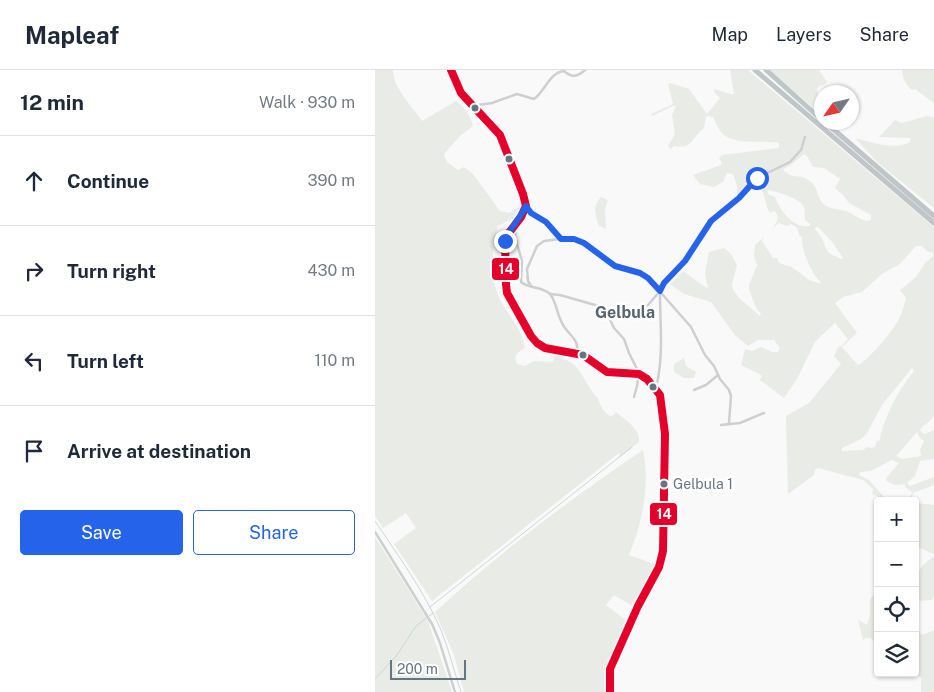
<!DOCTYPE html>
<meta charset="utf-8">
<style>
body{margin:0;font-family:"Public Sans",sans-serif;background:#f6f6f7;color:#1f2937}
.controls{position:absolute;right:15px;bottom:15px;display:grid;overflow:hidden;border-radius:5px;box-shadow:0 1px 4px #0004}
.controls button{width:45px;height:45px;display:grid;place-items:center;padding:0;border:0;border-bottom:1px solid #e0e1e3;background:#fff;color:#1f2937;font:25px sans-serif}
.compass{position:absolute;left:439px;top:15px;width:45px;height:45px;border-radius:50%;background:#fff;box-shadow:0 1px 4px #0004;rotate:236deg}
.scale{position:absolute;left:15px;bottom:12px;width:76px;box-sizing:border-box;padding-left:5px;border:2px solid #657683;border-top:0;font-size:14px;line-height:18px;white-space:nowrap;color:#657683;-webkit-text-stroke:4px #fff;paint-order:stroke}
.stop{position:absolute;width:15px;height:15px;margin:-11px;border:4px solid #2563eb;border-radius:50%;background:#fff}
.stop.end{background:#2563eb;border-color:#fff;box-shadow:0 1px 5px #0008}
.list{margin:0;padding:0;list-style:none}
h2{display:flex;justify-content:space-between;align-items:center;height:65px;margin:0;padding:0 20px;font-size:21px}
h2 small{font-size:16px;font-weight:400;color:#747a83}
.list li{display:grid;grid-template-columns:32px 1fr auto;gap:15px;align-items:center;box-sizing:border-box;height:90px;padding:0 20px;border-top:1px solid #e0e1e3}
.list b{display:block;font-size:19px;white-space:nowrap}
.list em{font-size:16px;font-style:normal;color:#747a83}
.actions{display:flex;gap:10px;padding:15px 20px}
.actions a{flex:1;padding:11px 0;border:1px solid #2563eb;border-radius:5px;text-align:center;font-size:18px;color:#2563eb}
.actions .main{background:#2563eb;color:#fff}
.icon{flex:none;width:28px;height:28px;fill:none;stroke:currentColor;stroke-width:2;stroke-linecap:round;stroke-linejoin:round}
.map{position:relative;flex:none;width:559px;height:622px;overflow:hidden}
header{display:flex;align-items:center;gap:30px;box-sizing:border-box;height:70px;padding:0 25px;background:#fff;border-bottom:1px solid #e0e1e3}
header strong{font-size:24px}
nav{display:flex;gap:28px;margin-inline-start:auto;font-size:18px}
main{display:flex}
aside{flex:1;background:#fff}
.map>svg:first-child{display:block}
</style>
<header>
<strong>Mapleaf</strong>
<nav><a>Map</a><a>Layers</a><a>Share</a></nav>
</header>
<main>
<aside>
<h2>12 min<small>Walk · 930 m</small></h2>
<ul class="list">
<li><svg class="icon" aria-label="ahead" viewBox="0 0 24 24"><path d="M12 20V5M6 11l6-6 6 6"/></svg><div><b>Continue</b></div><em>390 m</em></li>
<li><svg class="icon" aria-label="right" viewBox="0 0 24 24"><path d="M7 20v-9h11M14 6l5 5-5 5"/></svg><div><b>Turn right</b></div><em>430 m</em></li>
<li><svg class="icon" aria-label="left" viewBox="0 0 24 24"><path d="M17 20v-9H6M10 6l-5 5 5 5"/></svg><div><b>Turn left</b></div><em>110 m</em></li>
<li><svg class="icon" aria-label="arrive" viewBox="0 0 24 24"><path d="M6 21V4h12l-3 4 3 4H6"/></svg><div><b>Arrive at destination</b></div></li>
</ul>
<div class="actions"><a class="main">Save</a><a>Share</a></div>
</aside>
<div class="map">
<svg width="559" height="622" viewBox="0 0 559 622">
<rect width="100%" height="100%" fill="#f9f9f9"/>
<g fill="#e8ebe6" fill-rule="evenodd">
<path d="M0,0H18C18,18 37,36 47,51L81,31C90,37 95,45 98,56L85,66L69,84L72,92L83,100L89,97L98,104L125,141L135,143L145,136L148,137V139L140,147L123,156C116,180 114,211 127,233C136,249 146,257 150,278C143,282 138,285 142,294L150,296L159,291L178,292L180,285L186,283L188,289C204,293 208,309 217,321C218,324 220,325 222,327C226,335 227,342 235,346L239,345L241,342C250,350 266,359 264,372L245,387L244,383L57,531L19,474L41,458L31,443L8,458L0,446Z"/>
<path d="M355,0H373L559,157V345C556,352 549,354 545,360L549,364L559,360V389L545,391L540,406L532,413L535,416L559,407V415L538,423L536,431H534L537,422L530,417V414L521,415L511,411L512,407L524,393L517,390L496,401L485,402L484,405L494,410L509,427L529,431C517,431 508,429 497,424L498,419L488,410L443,398L440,400L439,405L413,424L411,346L434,333L466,294L459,286L463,277L467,276L473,269L460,253L440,272L422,309L409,328L385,310L387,307L386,305L366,295L370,279L377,281L386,277L397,282H403L405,278L399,270H383L373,276L360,265L336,232L309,224L295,214L308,201L333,219L330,203L334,182L349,178L356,184L362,195L357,215L358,220L364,228L385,246L386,244L381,238L374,219V215L382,195L379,186L380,175L389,167L387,171L398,188H402L404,193L417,197L434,210L446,214C445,210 441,208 439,204C433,194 426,178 427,166L425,167L422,158L416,154L412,156L404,153L398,158C402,152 406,146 399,141L395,143C386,129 393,103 366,129L362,125V116L358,104L352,103L348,112L339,117L325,114L318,105L346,95L347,93L344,88L347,85L404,78V73C387,69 359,77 346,62C342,57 341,52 338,47L333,46L331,47L329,58C315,69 319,79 299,76L296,79L293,76L300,64L297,45L301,36H298L277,46L276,44L298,34L293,14L295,13L314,19L332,44L345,28L339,22V19L356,24H359ZM429,84L432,86L438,97L449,98L465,109L460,118L468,125L474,133L496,145V150C492,151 492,151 488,150C482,148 477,143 471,141C464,139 450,139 446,131C441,122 443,116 432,109C423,104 414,109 408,99L416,95ZM393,120C400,121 422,128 427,134C431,138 429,145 430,150L435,154V156C419,159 405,141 400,127L393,124ZM441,157H443L458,173L468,188L466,189C456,184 452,184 449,173C448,168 443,163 440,159ZM541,176H546L552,181L558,183V186L550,193L541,207L525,220L531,228C529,234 528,241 525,247C521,257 493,291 483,295L467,277L482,263L460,233L468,227L487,222L507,204L525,194ZM537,298L539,301C522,322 510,345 504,372L502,370L500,377L496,378L492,377L488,380L467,381V378L486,369L492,363L507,335ZM542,362L544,367L549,371L545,380L546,386L527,389L521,386Z"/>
<path d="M394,0H444L452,12L449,15L444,16L442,19L443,24L446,25V44Z"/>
<path d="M527,0H559V33L540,19L537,20C530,14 528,8 527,0Z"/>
<path d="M552,46L559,48V138L502,92L480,68C497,72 518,81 535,72V68L504,67L520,50L527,53Z"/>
<path d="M226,127L233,130L230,139L231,159L224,156C220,145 217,136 226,127Z"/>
<path d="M309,288L311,296L321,302L319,308H309L299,302V294Z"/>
<path d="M268,380C275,416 268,451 254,485L282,495L259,537L239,525L231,535L253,552C243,575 229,596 232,622H89L79,585L60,542C125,482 195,429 268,380Z"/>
<path d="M540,433L559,435V484L540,476Z"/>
<path d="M0,467L53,551L77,622H0Z"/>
<path d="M559,486V526L557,530L540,531V502L544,501L548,495Z"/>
<path d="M503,521V576L496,568H491L488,570L483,550L492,555L495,544V529Z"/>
<path d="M540,557L547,565L559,560V622H546V608L540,602Z"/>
</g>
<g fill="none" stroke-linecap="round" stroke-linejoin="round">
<g stroke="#ced6d9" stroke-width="1">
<path d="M0,451C24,487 49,521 66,560C74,580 79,601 86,622"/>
<path d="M55,537L257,377"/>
<path d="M0,609L22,585L41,556L58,543"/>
</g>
<g stroke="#cecfd0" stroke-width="2.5">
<path d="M76,0L86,23L106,46L125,65L151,136L156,143L171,152L186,169H199L209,173L240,196L265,203L273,208L316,257L330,285L339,296L345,309L354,320L356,326L354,353"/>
<path d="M96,36L117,33L142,24L159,29C170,21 175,2 189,1C197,8 202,7 210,0"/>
<path d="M151,136C146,147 134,158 131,168C128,179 129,209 132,221C134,230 155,267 162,273C174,283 192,279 206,284C216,288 224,300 234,302C252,306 264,296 279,316C297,339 290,448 288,481L284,497L263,536L235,599L234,608L235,622"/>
<path d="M141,155L140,167L147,191L146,212C154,219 167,216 175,224C181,231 182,244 187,253C191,263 207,271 201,283"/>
<path d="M156,216L153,211L152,199L162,176L169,171L184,169"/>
<path d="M175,224L185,225L241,241L263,242L268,239L273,235L285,221L289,213L310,191L336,151L364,128L382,108L415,92L426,80L430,67"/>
<path d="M230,239L239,258L249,269L254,283L262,299L264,304L262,316L259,327"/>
<path d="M281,318C289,285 285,256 285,223"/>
<path d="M319,320L331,315L343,305"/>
<path d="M346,355L365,353L389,343"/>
<path d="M0,462L57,554L65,573L80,622"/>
</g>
<g stroke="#c0c6c8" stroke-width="5">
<path d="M380,0L559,153"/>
<path d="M391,0L447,50"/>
<path d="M450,52L559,146"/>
</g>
<defs>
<path id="bus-1" d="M76,0L86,23L125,65L148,124L151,136L146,147L133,164L130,171L131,214L132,223L156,266L162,273L170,278L208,285L232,302L264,304L272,309L285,325L290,364L288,481L284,497L263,536L235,599V622"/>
</defs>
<use href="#bus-1" stroke="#fff" stroke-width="11"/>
<use href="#bus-1" stroke="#e4002b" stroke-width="8"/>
</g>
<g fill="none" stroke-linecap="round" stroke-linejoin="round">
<path stroke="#2563eb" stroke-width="6" d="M130,171C135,158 145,148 151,136L156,143L171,152L186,169H199L209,173L240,196L265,203L273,208L285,221L289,213L310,191L336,151L364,128L382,108"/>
</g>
<g fill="#657683" stroke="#fff" stroke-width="2">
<circle cx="100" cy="38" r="4.5"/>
<circle cx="134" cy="89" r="4.5"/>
<circle cx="208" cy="285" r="4.5"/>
<circle cx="278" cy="317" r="4.5"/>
<circle cx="289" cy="414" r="4.5"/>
</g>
<g text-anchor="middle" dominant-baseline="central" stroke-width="5" stroke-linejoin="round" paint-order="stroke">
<g font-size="14" fill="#657683" stroke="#fff" text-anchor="start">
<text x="298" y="414">Gelbula 1</text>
</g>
<g font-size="16" font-weight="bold" fill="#57646e" stroke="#fff">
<text x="250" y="242">Gelbula</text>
</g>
</g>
<g stroke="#fff" stroke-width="2">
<rect x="116" y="187" width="29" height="24" rx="5" fill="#e4002b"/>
<rect x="274" y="432" width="29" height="24" rx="5" fill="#e4002b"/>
</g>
<g font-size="14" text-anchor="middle" font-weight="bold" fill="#fff">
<text x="131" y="204">14</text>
<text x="289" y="449">14</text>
</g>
</svg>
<div class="controls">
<button>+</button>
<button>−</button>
<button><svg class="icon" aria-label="locate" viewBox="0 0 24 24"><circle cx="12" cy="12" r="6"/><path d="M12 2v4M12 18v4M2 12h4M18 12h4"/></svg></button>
<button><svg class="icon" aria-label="layers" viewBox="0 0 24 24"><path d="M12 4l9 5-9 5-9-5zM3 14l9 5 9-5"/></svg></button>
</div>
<svg class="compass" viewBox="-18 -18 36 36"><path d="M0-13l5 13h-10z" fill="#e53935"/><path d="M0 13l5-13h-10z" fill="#747a83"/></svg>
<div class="scale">200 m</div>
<div class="stop" style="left:382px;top:108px"></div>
<div class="stop end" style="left:130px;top:171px"></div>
</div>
</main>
